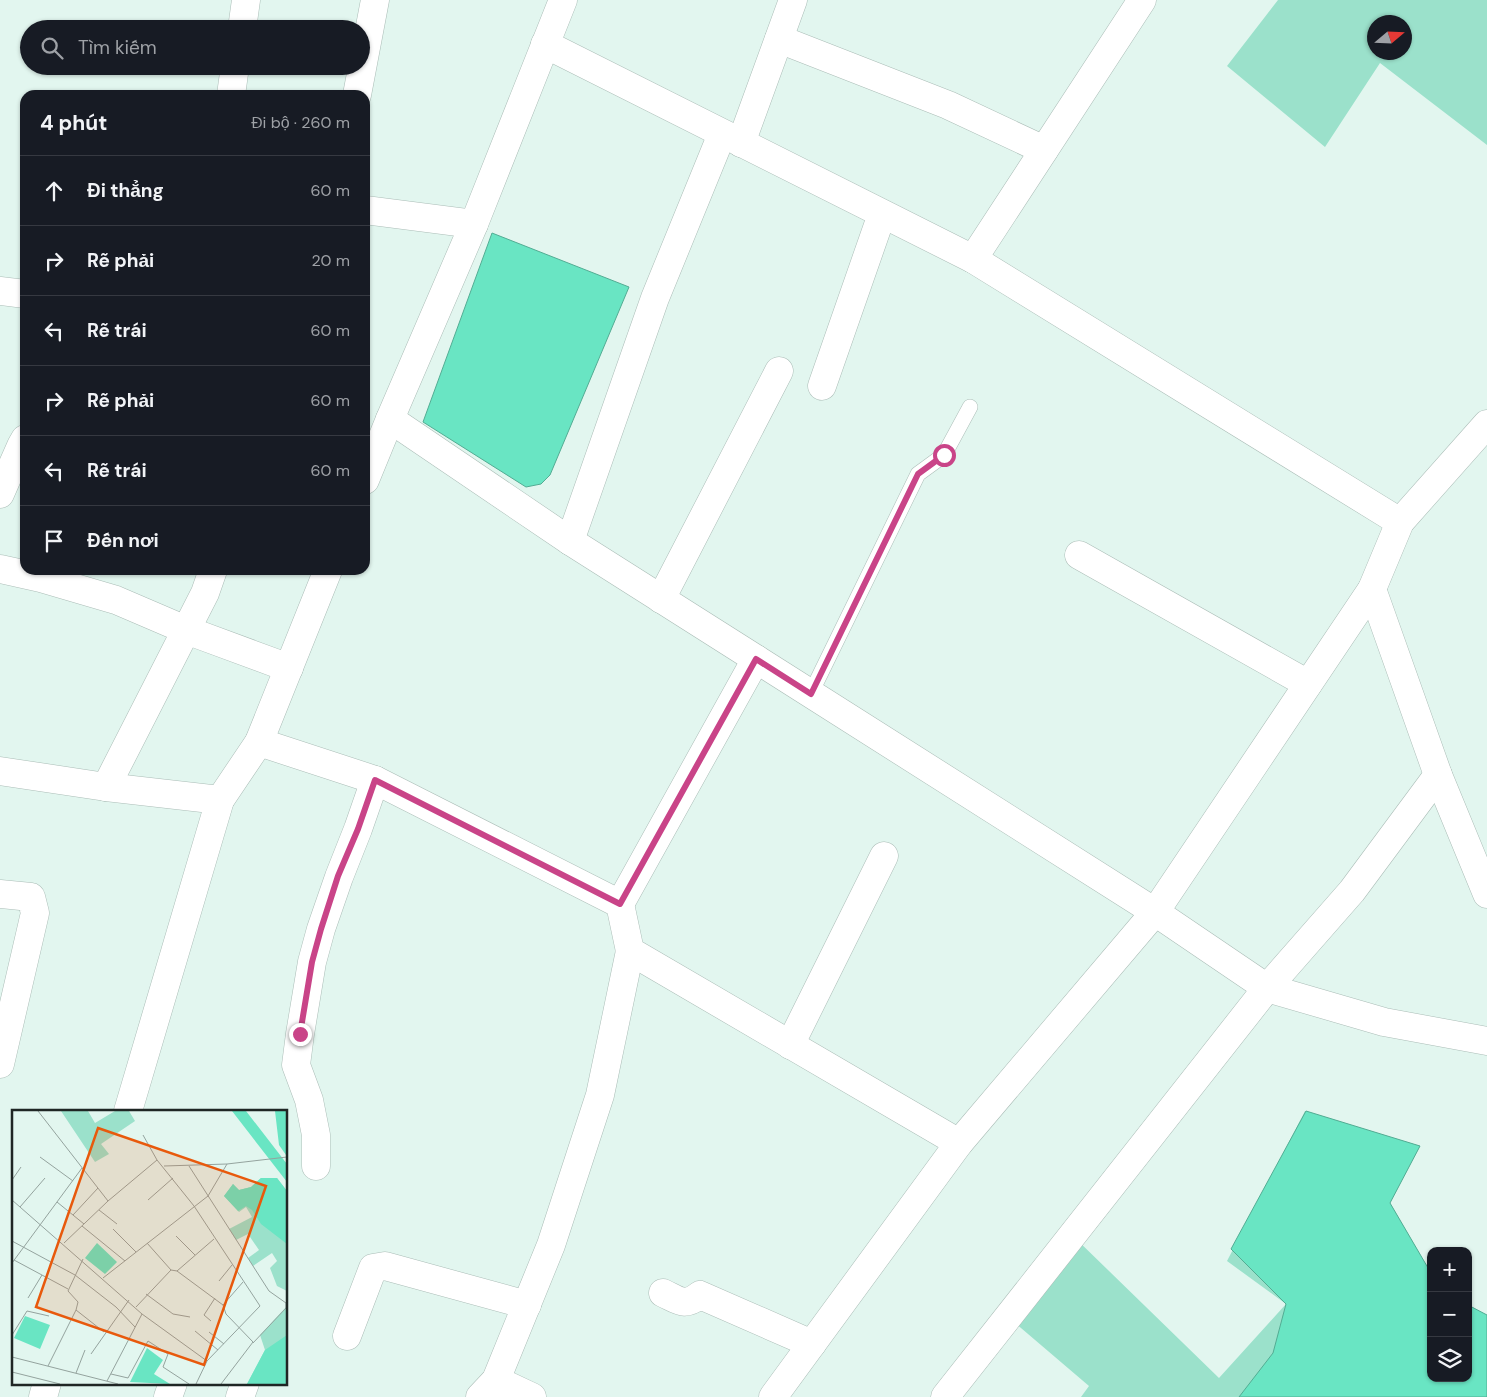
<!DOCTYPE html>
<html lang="vi">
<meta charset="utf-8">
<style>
body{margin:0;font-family:"DM Sans",sans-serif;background:#20242c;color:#f1f3f6}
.controls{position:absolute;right:15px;bottom:15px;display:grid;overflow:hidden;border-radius:10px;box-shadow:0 1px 4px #0004}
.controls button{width:45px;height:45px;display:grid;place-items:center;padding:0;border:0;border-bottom:1px solid #363941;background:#171b24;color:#f1f3f6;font:25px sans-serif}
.compass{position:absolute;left:1367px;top:15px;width:45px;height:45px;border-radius:50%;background:#171b24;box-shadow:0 1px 4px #0004;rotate:71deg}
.stop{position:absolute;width:15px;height:15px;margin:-11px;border:4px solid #c94488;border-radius:50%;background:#fff}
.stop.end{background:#c94488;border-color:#fff;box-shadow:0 1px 5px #0008}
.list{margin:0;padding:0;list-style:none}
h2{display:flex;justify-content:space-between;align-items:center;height:65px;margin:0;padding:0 20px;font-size:21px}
h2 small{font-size:16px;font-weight:400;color:#9ea1a6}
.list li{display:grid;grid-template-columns:32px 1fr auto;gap:15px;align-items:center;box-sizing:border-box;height:70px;padding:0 20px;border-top:1px solid #363941}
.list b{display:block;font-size:19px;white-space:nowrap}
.list em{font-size:16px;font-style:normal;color:#9ea1a6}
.icon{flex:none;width:28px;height:28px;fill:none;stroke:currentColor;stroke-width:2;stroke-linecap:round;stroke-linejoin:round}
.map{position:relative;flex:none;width:1487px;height:1397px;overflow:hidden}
.search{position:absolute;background:#171b24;box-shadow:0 1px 4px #0004;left:20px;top:20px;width:350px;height:55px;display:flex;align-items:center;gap:12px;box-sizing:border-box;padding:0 18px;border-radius:28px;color:#9ea1a6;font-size:19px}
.panel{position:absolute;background:#171b24;box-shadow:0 1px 4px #0004;left:20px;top:90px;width:350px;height:485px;border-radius:15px}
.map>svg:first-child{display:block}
</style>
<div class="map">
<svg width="1487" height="1397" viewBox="0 0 1487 1397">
<rect width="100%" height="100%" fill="#e2f6ef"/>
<g fill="#9be1cb" fill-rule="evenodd">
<path d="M1278,0H1487V145L1380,63L1325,147L1227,66ZM1374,22H1404V52H1374Z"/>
<path d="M1305,1111L1420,1146L1390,1203L1431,1273V1378H1468V1305L1487,1315V1397H1081L1089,1386L1008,1317L1072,1235L1219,1378L1286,1304L1227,1261Z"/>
</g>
<g fill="#69e5c3" stroke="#53ac93">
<path d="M492,233L629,287L550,475L541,484L526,487L423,422Z"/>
<path d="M1306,1111L1420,1146L1390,1203L1431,1273V1378H1468V1305L1487,1315V1397H1239L1273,1353L1286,1304L1231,1249Z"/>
</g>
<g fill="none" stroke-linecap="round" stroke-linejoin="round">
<defs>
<path id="service" d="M811,693L918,474L944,455L970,407"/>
<g id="minor">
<path d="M242,29L246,0"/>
<path d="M779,39L948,105L1044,150"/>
<path d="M545,44L973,259L1400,522"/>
<path d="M231,95L235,66"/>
<path d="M357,95L375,0"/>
<path d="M741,143L793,0"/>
<path d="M365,210L474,224"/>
<path d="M973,259L1142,0"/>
<path d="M0,291L25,294"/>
<path d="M822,386L882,214"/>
<path d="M390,419L570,541L1155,912L1267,988L1384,1022L1487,1041"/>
<path d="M365,480L390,419L474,224L563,0"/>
<path d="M0,494L21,446L25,439"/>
<path d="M570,541L655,298L722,134"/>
<path d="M1079,555L1308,684"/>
<path d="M0,569L41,578L116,600L186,630L289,668"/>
<path d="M1372,589L1438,775L1487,894"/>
<path d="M661,599L779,371"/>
<path d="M259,742L375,780L620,904L630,951L959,1143"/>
<path d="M0,771L106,787L220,800"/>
<path d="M106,787L205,593L213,570"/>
<path d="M0,894L31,897L35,913L0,1064"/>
<path d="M620,904L756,659"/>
<path d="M790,1045L884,856"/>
<path d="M128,1111L220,800L259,742L328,570"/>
<path d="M316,1166V1135L309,1100L296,1065L300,1034L312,962L321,929L339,877L358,829L375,780"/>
<path d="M663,1293C680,1301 684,1307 700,1295L812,1344"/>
<path d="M347,1336L373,1268L385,1266L527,1305"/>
<path d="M496,1380L532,1397"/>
<path d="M43,1397L47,1383"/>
<path d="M168,1397L173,1383"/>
<path d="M240,1397L245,1383"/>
<path d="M480,1397L496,1380L551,1245L600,1095L630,951"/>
<path d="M773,1397L959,1143L1155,912L1372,589L1400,522L1487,424"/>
<path d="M945,1397L1267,988L1352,891L1438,775"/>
</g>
</defs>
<use href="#service" stroke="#abbdb7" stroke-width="16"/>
<use href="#minor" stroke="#abbdb7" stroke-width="29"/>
<use href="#service" stroke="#fff" stroke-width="15"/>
<use href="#minor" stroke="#fff" stroke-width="28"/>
</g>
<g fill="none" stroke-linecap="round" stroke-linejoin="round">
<path stroke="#c94488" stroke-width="6" d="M300,1034L312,962L321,929L338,876L358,829L375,780L620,904L756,659L811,694L918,474L944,455"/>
</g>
<g transform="translate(12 1110)">
<rect width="275" height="275" fill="#e2f6ef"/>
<path d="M49,1H76L83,13L103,1H117L123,11L89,34L97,44L83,52ZM249,68H265L275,81V181L265,176L258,158L265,151L260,143L241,156L236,148L247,140L236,124L224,130L217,119L240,107L234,97L227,102L212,86L221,74L227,80L239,77ZM275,196V274H235L253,240L248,225Z" fill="#9be1cb"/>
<path d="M220,1H234L275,54V72ZM263,1H275L274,45L267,35ZM249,68H265L275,81V134L249,114L240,100L234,96L226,101L212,86L221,74L227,80L239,77ZM85,133L105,152L93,164L73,148ZM13,206L38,215L28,239L2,228ZM275,225V274H235L253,240ZM135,238L151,250L142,264L158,274L118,272Z" fill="#69e5c3"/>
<path fill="none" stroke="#94a39e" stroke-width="1" d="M26,1L96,91M131,25L145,50L182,96L248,196L195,251L184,274M28,47L61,71M152,56L215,54L275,47M177,56L257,181L274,193V198L241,233M0,70L9,57M0,90L130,204L195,251M136,90L161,68M45,92L72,114M8,97L33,68M87,100L105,114M61,105L86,78M70,116L113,151M101,119L124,142M164,126L183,145M0,131L63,165L104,197L123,217M52,133L96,91L145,50M135,133L159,160M2,150L56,179M0,153L70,58M165,161L211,195L214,204L241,232L209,274M91,168L196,86L215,54M207,171L220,155M134,184L161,204L178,207M16,188L30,165M211,195L231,172M124,197L159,160L165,161L202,129M64,200L92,222M199,211L192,205L203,188M183,221L206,240M197,222L212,234M0,225L15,201L37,206M79,244L117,190M0,247L106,274M36,256L64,200L66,192L56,181L71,149M0,262L48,274M64,263L73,240M99,264L116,268L136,231L156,244L151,257L177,274M95,271L130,204"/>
<path fill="#e8590c" fill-opacity="0.15" stroke="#e8590c" stroke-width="2.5" d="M86,18L254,76L192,255L24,197Z"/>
<rect width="275" height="275" fill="none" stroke="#1f2624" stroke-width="2.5"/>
</g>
</svg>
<div class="controls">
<button>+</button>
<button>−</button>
<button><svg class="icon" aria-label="layers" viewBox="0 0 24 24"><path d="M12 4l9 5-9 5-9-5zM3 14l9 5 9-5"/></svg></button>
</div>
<svg class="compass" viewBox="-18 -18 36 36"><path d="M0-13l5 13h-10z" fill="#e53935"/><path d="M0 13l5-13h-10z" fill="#9ea1a6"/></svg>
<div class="stop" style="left:944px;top:455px"></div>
<div class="stop end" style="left:300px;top:1034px"></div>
<div class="search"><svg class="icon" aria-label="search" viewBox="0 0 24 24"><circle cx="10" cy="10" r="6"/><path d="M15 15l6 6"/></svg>Tìm kiếm</div>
<section class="panel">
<h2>4 phút<small>Đi bộ · 260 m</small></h2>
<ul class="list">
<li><svg class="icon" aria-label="ahead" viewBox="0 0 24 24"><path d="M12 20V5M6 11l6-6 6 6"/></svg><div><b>Đi thẳng</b></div><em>60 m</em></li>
<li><svg class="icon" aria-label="right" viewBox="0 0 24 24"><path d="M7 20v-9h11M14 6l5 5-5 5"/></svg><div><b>Rẽ phải</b></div><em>20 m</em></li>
<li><svg class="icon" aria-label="left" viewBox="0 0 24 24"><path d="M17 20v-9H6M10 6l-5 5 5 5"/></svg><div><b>Rẽ trái</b></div><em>60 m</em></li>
<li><svg class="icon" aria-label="right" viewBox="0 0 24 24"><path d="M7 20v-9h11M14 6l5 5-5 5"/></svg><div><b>Rẽ phải</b></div><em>60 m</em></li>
<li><svg class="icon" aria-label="left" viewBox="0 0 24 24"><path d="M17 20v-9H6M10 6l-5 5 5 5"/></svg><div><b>Rẽ trái</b></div><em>60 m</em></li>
<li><svg class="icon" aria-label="arrive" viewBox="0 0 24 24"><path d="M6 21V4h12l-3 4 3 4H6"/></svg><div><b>Đến nơi</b></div></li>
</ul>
</section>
</div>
